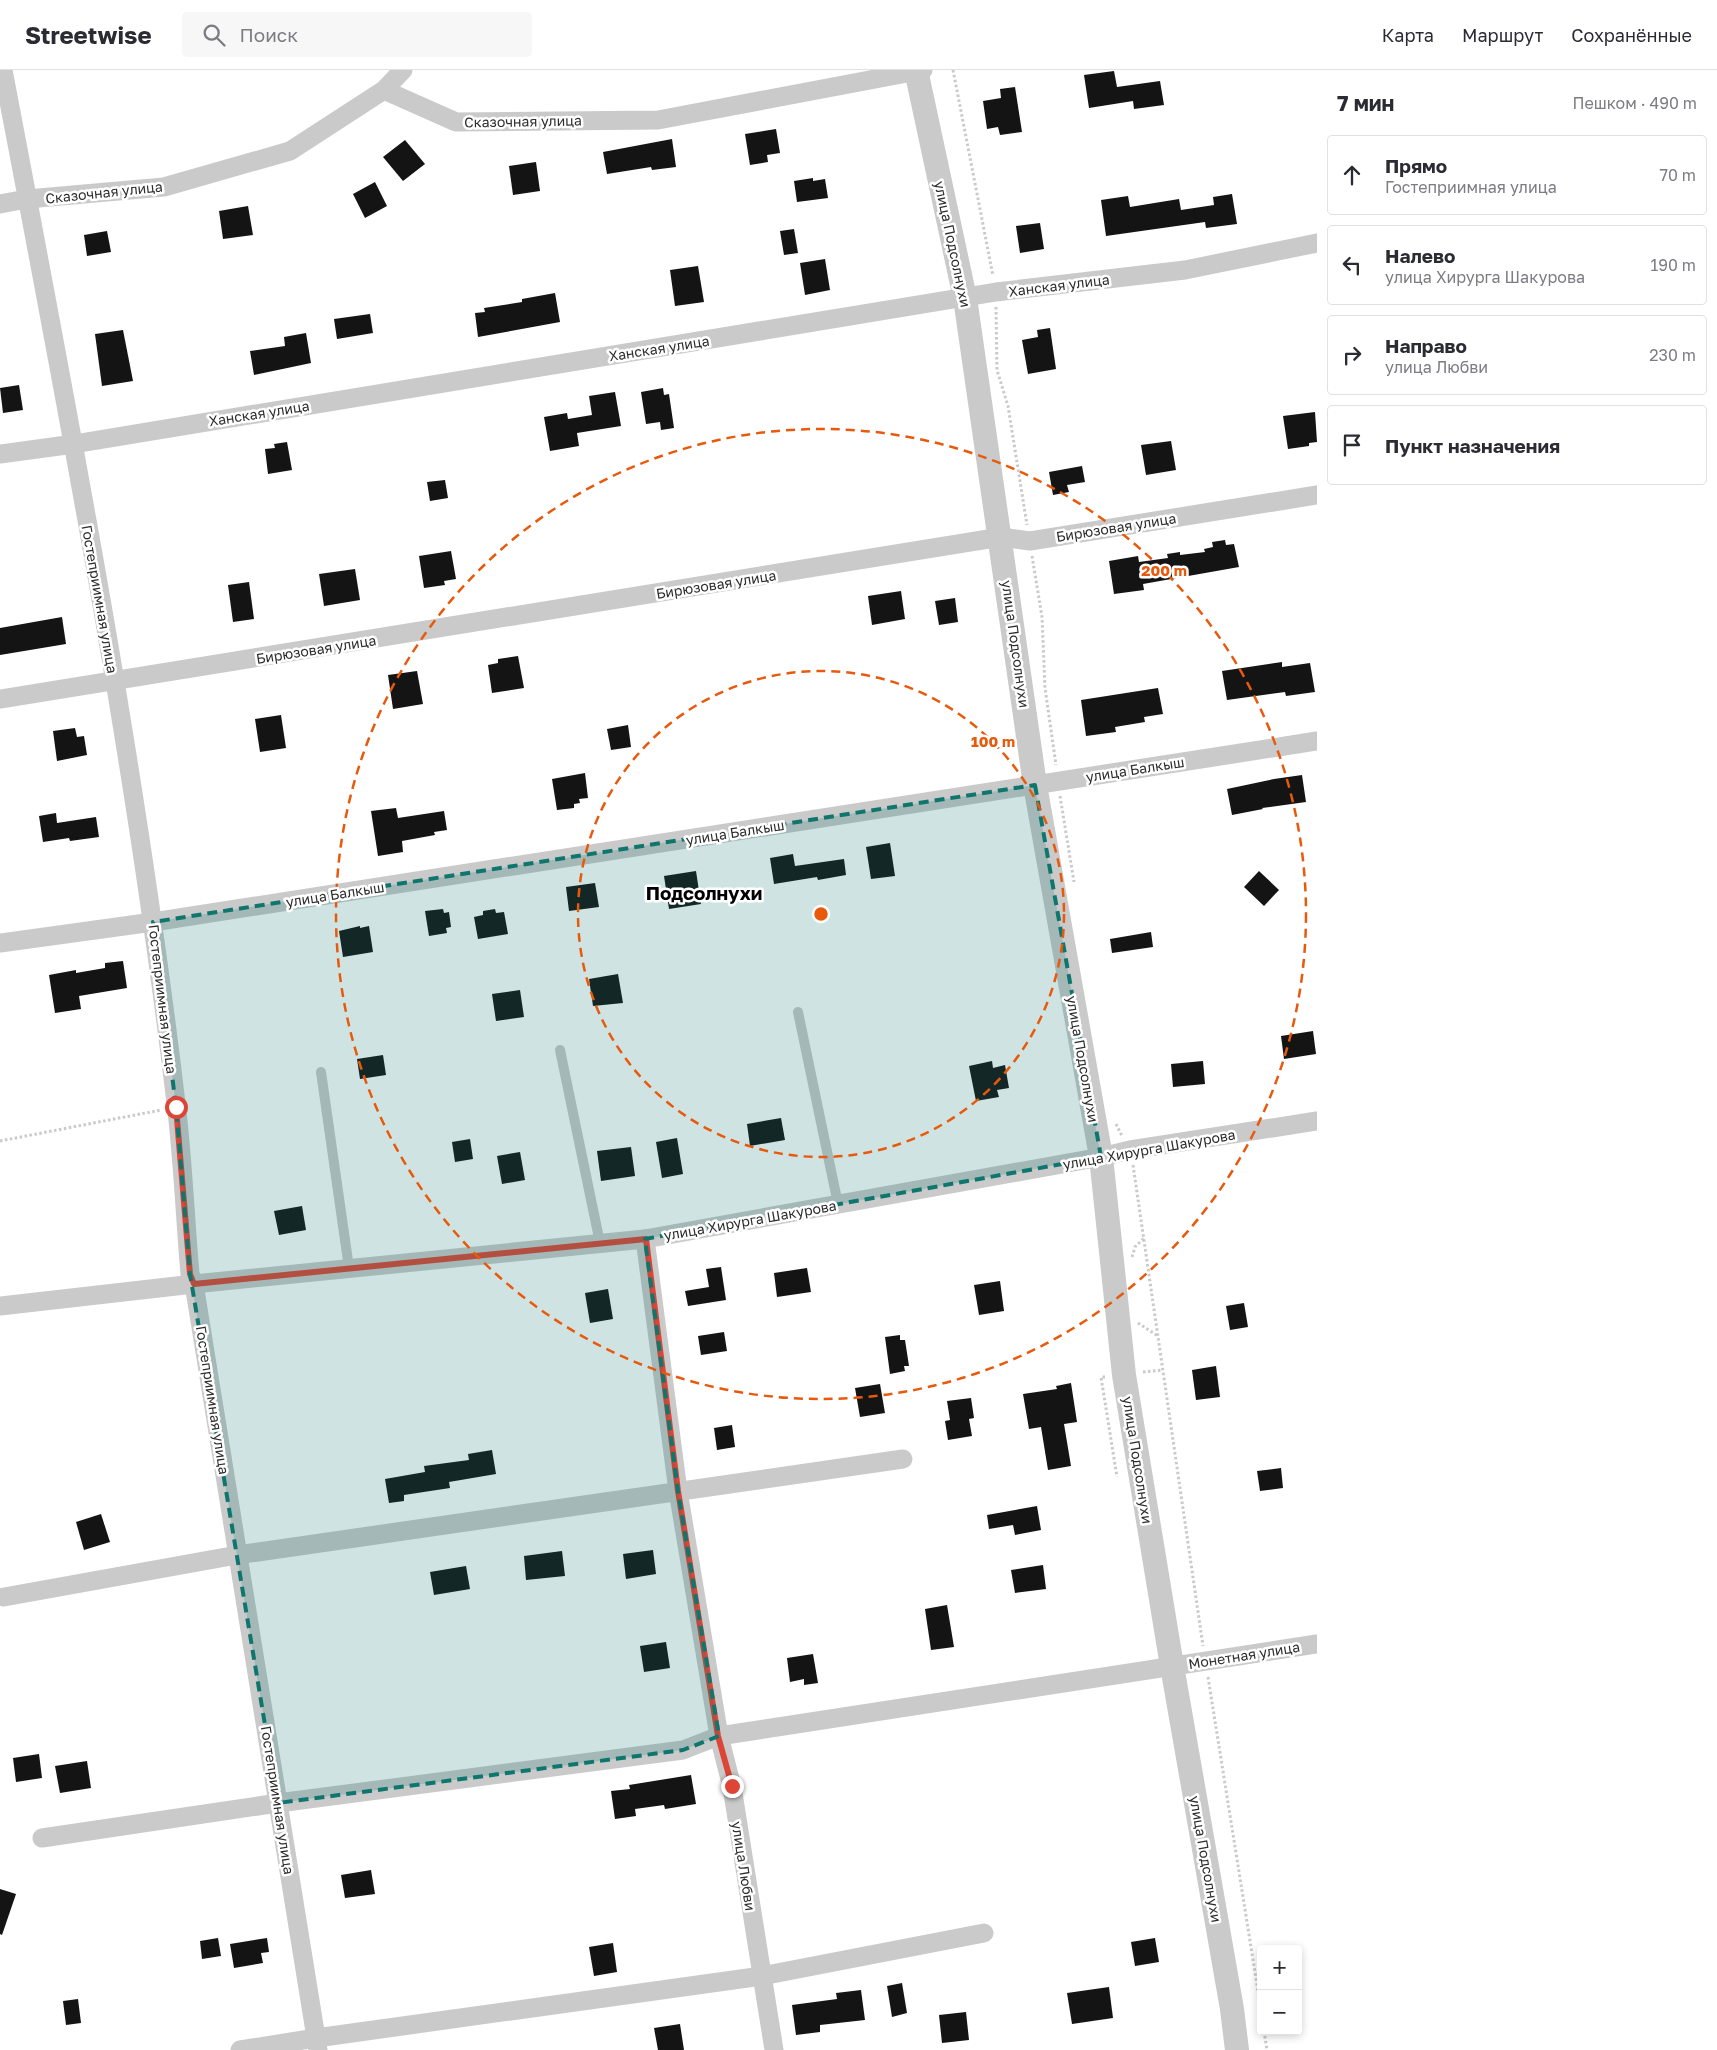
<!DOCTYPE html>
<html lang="ru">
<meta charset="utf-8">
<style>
body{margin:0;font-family:"Golos Text",sans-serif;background:#f7f7f7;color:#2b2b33}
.controls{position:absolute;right:15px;bottom:15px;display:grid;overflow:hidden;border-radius:5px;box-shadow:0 2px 8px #0003}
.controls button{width:45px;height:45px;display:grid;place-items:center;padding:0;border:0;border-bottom:1px solid #e1e1e2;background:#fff;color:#2b2b33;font:25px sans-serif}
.stop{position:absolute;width:15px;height:15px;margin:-11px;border:4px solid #dd4536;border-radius:50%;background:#fff}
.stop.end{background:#dd4536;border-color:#fff;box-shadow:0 1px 5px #0008}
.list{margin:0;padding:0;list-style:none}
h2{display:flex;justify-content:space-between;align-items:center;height:65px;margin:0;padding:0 20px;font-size:21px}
h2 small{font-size:16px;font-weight:400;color:#7c7c81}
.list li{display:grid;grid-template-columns:32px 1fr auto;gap:15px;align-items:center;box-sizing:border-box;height:80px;margin:0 10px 10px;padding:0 10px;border:1px solid #e1e1e2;border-radius:5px}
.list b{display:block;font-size:19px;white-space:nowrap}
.list p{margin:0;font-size:16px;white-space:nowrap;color:#7c7c81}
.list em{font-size:16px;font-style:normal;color:#7c7c81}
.icon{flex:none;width:28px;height:28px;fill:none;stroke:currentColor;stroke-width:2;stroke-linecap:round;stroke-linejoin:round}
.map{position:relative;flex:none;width:1317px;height:1980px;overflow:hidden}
header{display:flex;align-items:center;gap:30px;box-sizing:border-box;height:70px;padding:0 25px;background:#fff;border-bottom:1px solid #e1e1e2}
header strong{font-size:24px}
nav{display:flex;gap:28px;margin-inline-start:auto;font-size:18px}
.search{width:350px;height:45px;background:#f7f7f7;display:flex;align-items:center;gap:12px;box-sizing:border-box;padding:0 18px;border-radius:5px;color:#7c7c81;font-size:19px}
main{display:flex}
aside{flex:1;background:#fff}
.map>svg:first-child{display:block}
</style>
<header>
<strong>Streetwise</strong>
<div class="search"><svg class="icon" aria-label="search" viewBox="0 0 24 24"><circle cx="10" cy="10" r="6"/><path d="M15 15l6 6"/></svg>Поиск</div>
<nav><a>Карта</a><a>Маршрут</a><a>Сохранённые</a></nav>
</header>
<main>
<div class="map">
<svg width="1317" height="1980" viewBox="0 0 1317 1980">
<rect width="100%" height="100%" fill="#fff"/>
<g fill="#141414">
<path d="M1114,1L1117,17L1160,11L1164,35L1134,39L1133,31L1089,38L1084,5Z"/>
<path d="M1015,17L1022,62L1000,65L998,57L987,59L983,31L1001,28L1000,19Z"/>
<path d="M776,59L780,83L767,85L768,92L750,95L745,64Z"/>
<path d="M672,69L676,97L652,100L651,97L607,104L603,82Z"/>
<path d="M405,70L425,94L403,111L383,87Z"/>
<path d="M536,92L540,121L513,125L509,96Z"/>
<path d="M813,108V111L825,109L828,128L797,132L794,111Z"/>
<path d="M375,112L387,136L365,148L353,124Z"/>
<path d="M1232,124L1237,154L1206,158L1205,152L1106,166L1101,130L1128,126L1130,137L1179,129L1181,140L1214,135L1213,127Z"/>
<path d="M248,136L253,165L223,169L219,141Z"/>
<path d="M1040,153L1044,179L1020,183L1016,156Z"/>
<path d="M794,159L798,183L784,185L780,161Z"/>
<path d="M107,161L111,182L87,186L84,165Z"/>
<path d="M825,189L830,220L805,225L800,193Z"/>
<path d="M698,196L704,232L675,236L670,200Z"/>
<path d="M555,223L560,252L478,267L475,243L485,242L484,238L522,232V229Z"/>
<path d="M370,244L373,263L337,269L334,249Z"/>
<path d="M1050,258L1056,299L1028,304L1022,270L1038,267L1037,260Z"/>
<path d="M123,260L133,311L102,316L95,264Z"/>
<path d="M306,263L311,293L254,305L250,281L285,276L284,267Z"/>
<path d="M19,315L23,340L3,343L0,318Z"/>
<path d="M663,318L664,325L669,324L674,358L661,360L660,352L646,354L641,322Z"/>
<path d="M615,322L621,356L577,363L579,376L550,381L544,347L567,343L568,349L592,345L589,326Z"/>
<path d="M1315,342L1317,372L1309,373V376L1288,379L1283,346Z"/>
<path d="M1171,371L1176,400L1146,405L1141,375Z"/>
<path d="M287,372L292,400L268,404L265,379L275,378L274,374Z"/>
<path d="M1082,396L1085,412L1067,415L1069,422L1053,425L1049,402Z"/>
<path d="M445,410L448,428L430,431L427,412Z"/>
<path d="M1225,470L1226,475L1234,474L1239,497L1143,514L1144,520L1114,524L1109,491L1138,486L1139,492L1168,488L1167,484L1180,482V485L1205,482L1204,479L1213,477L1212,472Z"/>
<path d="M451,481L456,509L444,511L445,515L424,518L419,486Z"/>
<path d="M355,499L360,530L324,536L319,504Z"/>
<path d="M249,512L254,549L233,552L228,515Z"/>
<path d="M901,521L905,549L872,555L868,526Z"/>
<path d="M955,528L958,552L939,555L935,531Z"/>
<path d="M62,547L66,574L0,585V558Z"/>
<path d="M518,586L524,618L492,623L488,595L498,593V589Z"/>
<path d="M1282,592V597L1310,593L1315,622L1286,626L1285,622L1227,630L1222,601Z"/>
<path d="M417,601L423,634L393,639L388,605Z"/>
<path d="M1158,618L1163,644L1144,647L1145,652L1115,657L1116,662L1086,666L1081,630Z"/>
<path d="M281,645L286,678L260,682L255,649Z"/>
<path d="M628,655L631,677L611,680L607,659Z"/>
<path d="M75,658L77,667L84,666L87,685L57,691L53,661Z"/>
<path d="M585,703L588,728L579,729L580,733L574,734V738L557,740L552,709Z"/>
<path d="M1302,705L1306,732L1262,738L1263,739L1232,745L1227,719L1274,709Z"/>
<path d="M396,738L398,748L444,741L447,760L434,762L435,765L402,771L403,782L378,786L371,741Z"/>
<path d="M56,743L57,753L96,747L99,767L70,771L69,768L43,772L39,746Z"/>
<path d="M890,773L895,806L871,809L866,777Z"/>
<path d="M793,784L795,796L844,789L846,805L818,810L817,807L774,814L770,788Z"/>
<path d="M696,801L701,834L669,839L664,806Z"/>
<path d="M1259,801L1279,820L1264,836L1244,817Z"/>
<path d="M595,813L599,837L569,841L566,817Z"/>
<path d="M443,839L444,843L449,842L451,857L446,858L447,863L429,866L425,841Z"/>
<path d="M495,839L496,843L504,842L508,864L478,869L474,847L483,845V841Z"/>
<path d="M360,856V858L369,856L373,882L343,887L339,861Z"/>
<path d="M1151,862L1153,877L1112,883L1110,869Z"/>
<path d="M123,891L127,918L79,926L81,939L55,943L49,905L76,900V903L105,898V893Z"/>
<path d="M618,904L623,933L593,936L589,909Z"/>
<path d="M520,920L524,947L496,951L492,924Z"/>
<path d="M1313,961L1316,984L1284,989L1281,966Z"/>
<path d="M383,985L386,1005L360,1009L357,989Z"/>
<path d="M992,991L993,998L1005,995L1009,1018L997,1020L999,1027L976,1031L969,996Z"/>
<path d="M1203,991L1205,1014L1173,1017L1171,994Z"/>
<path d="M781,1048L785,1070L750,1076L747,1054Z"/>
<path d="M677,1068L683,1104L662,1108L656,1072Z"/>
<path d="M470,1069L473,1089L455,1092L452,1072Z"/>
<path d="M631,1077L635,1106L601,1111L597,1081Z"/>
<path d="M520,1082L525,1110L502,1114L497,1086Z"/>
<path d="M302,1136L306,1160L279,1165L274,1141Z"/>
<path d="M721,1197L726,1230L688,1236L685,1221L709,1217L706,1199Z"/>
<path d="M807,1198L811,1222L777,1227L774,1203Z"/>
<path d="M1000,1211L1004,1241L979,1245L974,1215Z"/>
<path d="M608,1219L613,1249L590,1253L585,1223Z"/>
<path d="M1244,1233L1248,1257L1230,1260L1226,1236Z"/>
<path d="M724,1262L727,1281L701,1285L698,1266Z"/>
<path d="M900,1265V1270H905L909,1296H904L905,1301L890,1304L885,1267Z"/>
<path d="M1216,1296L1220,1327L1196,1330L1192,1300Z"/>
<path d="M1071,1313L1077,1352L1064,1354L1071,1396L1048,1400L1041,1357L1029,1359L1023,1324L1057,1319L1056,1316Z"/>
<path d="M880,1314L885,1343L860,1347L855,1318Z"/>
<path d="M971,1328L974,1348L969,1349L972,1366L948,1370L945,1351L950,1350L947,1331Z"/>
<path d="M732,1355L735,1377L717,1380L714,1358Z"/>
<path d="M492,1380L496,1404L449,1412L450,1418L404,1425V1431L389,1433L385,1409L425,1402L424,1396L469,1390L468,1384Z"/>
<path d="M1281,1398L1283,1418L1260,1421L1257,1401Z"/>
<path d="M1037,1436L1041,1460L1015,1465L1013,1455L989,1459L987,1445Z"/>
<path d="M101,1444L110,1472L84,1480L76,1452Z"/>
<path d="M653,1480L656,1504L626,1509L623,1484Z"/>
<path d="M562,1481L565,1506L526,1510L524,1486Z"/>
<path d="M1043,1495L1046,1519L1015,1523L1011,1500Z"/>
<path d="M466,1496L470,1519L434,1525L430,1502Z"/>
<path d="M947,1535L954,1577L931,1580L925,1539Z"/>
<path d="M666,1572L670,1598L644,1602L640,1576Z"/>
<path d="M813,1584L818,1613L804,1615V1609L790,1612L787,1588Z"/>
<path d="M39,1684L42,1708L16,1712L13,1688Z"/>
<path d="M87,1691L91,1718L60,1723L55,1696Z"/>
<path d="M691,1705L696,1734L665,1739L664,1735L635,1739L636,1746L615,1749L611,1721L630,1719L629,1715Z"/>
<path d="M371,1800L375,1824L345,1828L341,1805Z"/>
<path d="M0,1819L16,1824L2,1865L0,1864Z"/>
<path d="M218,1868L221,1886L202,1889L200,1871Z"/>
<path d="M267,1868L269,1882L261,1883L263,1893L234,1898L230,1874Z"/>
<path d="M1155,1868L1159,1892L1135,1896L1131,1872Z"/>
<path d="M613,1873L617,1902L594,1906L589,1877Z"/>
<path d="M902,1913L907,1943L892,1947L887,1916Z"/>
<path d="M1109,1917L1113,1948L1072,1954L1067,1923Z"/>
<path d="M861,1920L865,1950L820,1955V1962L796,1965L792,1935L837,1929L836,1923Z"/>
<path d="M78,1929L81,1953L66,1955L63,1931Z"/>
<path d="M966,1942L969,1970L942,1973L939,1945Z"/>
<path d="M680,1954L684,1980H658L654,1958Z"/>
</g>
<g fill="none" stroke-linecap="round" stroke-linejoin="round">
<g stroke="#cacaca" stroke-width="3" stroke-dasharray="2.5 2.5" stroke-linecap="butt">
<path d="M953,0L993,206"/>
<path d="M996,237L997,300L1008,336L1027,455"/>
<path d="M1032,486L1042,547L1045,618L1056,695"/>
<path d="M1060,726L1074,812"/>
<path d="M1116,1054L1122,1066"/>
<path d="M0,1071L161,1040"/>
<path d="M1133,1095L1203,1576"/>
<path d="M1132,1187L1135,1177L1144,1168"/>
<path d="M1138,1253L1158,1266"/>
<path d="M1143,1302L1162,1300"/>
<path d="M1105,1307H1101L1117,1407"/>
<path d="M1208,1607L1261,1940"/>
<path d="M1264,1961L1267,1980"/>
</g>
<g stroke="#cacaca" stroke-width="10">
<path d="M798,942L838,1134"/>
<path d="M560,980L600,1173"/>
<path d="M321,1002L349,1198"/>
</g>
<g stroke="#cacaca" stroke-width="19">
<path d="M3,0C68,343 135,686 176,1033C183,1090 185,1147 190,1204L194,1214L318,1980"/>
<path d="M384,20L456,52L658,50L923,0"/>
<path d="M0,134L27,129L164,117L290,81L384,20L403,0"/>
<path d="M0,384L74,374L996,222L1185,200L1317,173"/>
<path d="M0,629L1001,467L1030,471L1317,425"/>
<path d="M0,873L153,852L1317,671"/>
<path d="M645,1169L678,1421L719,1666L732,1717L774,1980"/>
<path d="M0,1236L194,1214L645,1169L1101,1087L1130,1080L1317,1051"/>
<path d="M4,1527L237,1485L903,1389"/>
<path d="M42,1768L278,1733L683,1680L719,1666L1317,1574"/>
<path d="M240,1980L316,1968L762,1906L984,1863"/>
</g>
<path stroke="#cacaca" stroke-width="24" d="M916,0L965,228L1035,715L1101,1087L1124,1305L1172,1596L1232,1939L1237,1980"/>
</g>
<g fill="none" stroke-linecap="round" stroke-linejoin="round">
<path stroke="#dd4536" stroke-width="6" d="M176,1037L190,1204L194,1214L646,1169L678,1421L718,1666L732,1716"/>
</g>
<path fill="#0f766e" fill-opacity="0.2" stroke="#0f766e" stroke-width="4" stroke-dasharray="10 6" stroke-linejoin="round" d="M1035,715L1101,1087L645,1169L678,1421L719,1666L683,1680L278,1733L190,1204L176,1037L153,852Z"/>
<g fill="none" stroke="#e8590c" stroke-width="2.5" stroke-dasharray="9 6">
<circle cx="821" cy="844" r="243"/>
<circle cx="821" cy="844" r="485"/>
</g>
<g text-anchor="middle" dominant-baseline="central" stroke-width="5" stroke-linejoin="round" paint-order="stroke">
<g font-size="14" fill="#2d2d2d" stroke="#fff">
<text transform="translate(523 51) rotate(-1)">Сказочная улица</text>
<text transform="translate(104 122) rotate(-6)">Сказочная улица</text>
<text transform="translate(953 174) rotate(78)">улица Подсолнухи</text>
<text transform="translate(1059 215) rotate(-7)">Ханская улица</text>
<text transform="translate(659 278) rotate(-9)">Ханская улица</text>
<text transform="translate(259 343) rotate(-9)">Ханская улица</text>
<text transform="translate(1116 457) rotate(-9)">Бирюзовая улица</text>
<text transform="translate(716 514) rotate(-9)">Бирюзовая улица</text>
<text transform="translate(100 529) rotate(80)">Гостеприимная улица</text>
<text transform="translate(1016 574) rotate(82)">улица Подсолнухи</text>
<text transform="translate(316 579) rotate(-9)">Бирюзовая улица</text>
<text transform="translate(1135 699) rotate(-9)">улица Балкыш</text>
<text transform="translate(735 762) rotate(-9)">улица Балкыш</text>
<text transform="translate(335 824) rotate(-9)">улица Балкыш</text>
<text transform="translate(163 929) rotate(83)">Гостеприимная улица</text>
<text transform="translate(1083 989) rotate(80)">улица Подсолнухи</text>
<text transform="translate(1149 1079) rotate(-10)">улица Хирурга Шакурова</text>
<text transform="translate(750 1150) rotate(-10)">улица Хирурга Шакурова</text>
<text transform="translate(213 1330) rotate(81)">Гостеприимная улица</text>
<text transform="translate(1138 1390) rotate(81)">улица Подсолнухи</text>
<text transform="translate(1244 1585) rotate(-9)">Монетная улица</text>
<text transform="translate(278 1730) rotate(81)">Гостеприимная улица</text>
<text transform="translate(1206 1789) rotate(80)">улица Подсолнухи</text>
<text transform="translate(744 1796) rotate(81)">улица Любви</text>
</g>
<g font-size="19" font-weight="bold" fill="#000" stroke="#fff">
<text x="704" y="822">Подсолнухи</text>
</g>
</g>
<circle cx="821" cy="844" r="8" fill="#e8590c" stroke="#fff" stroke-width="2.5"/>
<g font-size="15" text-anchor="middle" font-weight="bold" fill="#e8590c" stroke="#fff" stroke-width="5" stroke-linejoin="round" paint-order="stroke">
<text x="1164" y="506">200 m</text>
<text x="993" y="677">100 m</text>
</g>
</svg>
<div class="controls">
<button>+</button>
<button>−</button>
</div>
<div class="stop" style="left:176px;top:1037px"></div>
<div class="stop end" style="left:732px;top:1716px"></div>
</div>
<aside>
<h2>7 мин<small>Пешком · 490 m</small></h2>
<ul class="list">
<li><svg class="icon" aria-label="ahead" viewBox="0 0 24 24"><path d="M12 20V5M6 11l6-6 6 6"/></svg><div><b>Прямо</b><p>Гостеприимная улица</p></div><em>70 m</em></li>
<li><svg class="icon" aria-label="left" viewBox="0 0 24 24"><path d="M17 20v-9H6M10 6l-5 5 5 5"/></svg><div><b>Налево</b><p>улица Хирурга Шакурова</p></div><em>190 m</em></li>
<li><svg class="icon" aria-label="right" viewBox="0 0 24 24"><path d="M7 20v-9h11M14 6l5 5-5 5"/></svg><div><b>Направо</b><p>улица Любви</p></div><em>230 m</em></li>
<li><svg class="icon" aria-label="arrive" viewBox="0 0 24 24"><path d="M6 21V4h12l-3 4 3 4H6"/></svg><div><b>Пункт назначения</b></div></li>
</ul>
</aside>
</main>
